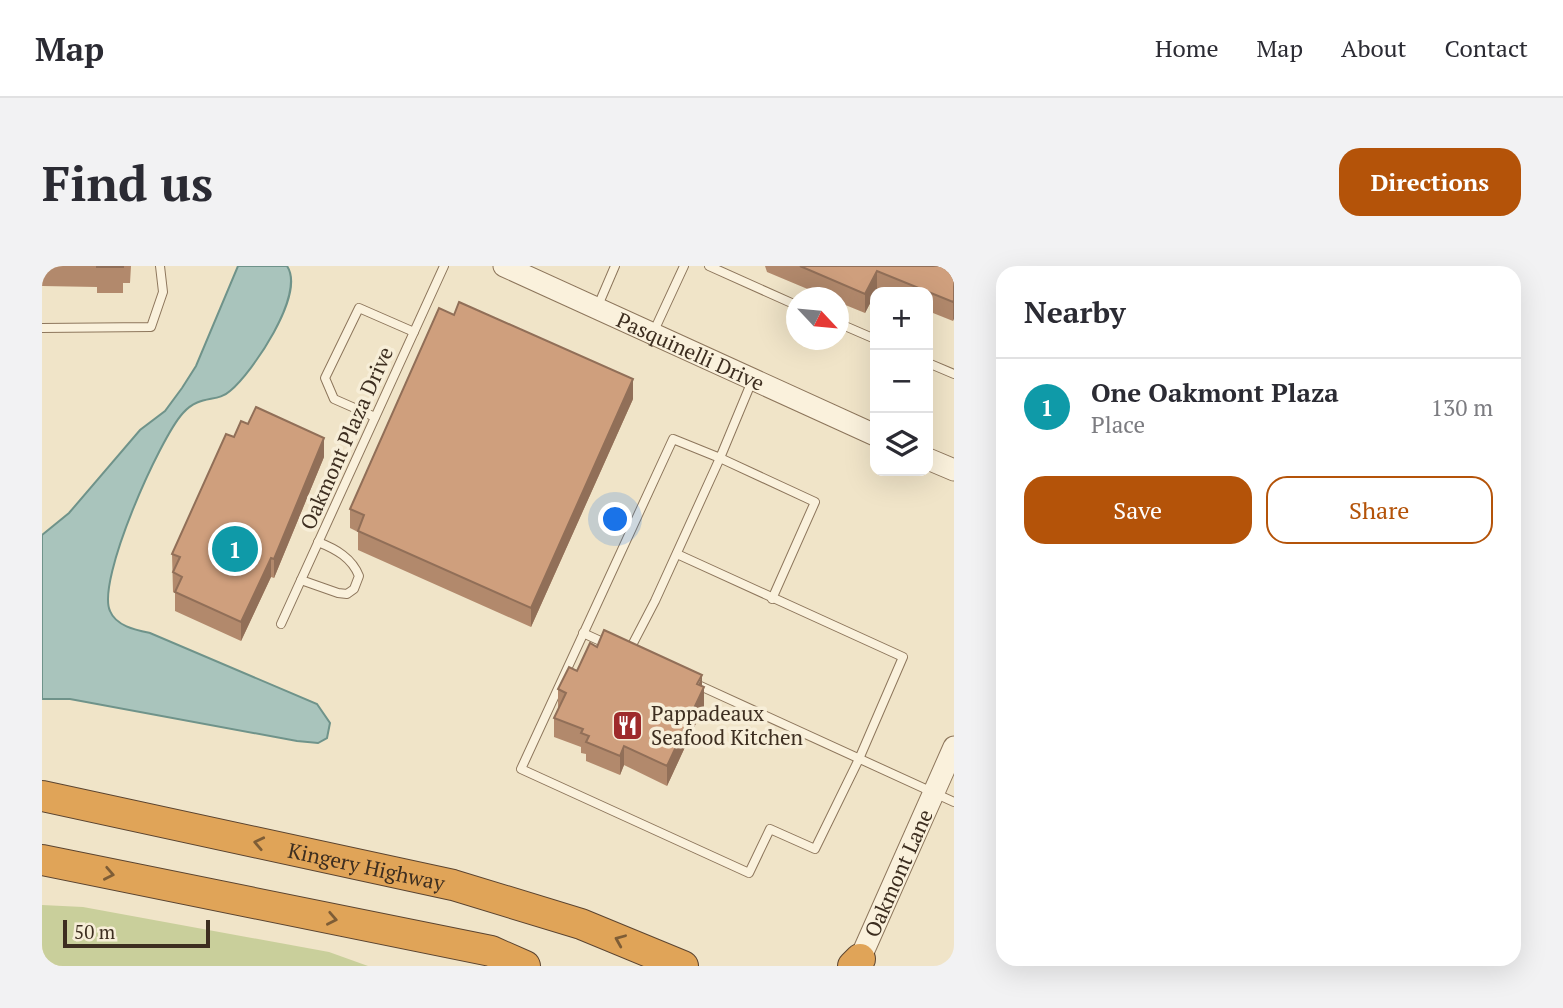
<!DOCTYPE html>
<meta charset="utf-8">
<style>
body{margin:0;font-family:"PT Serif",serif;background:#f2f2f3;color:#2b2b33}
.controls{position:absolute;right:21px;top:21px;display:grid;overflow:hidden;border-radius:14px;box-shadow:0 7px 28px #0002}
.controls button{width:63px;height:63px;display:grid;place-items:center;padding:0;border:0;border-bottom:2px solid #e1e1e2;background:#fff;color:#2b2b33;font:35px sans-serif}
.compass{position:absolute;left:744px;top:21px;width:63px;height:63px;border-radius:50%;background:#fff;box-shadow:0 7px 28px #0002;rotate:116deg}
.scale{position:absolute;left:21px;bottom:18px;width:147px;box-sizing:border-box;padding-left:7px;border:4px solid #3d2e20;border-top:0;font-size:19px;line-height:24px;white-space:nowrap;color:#3d2e20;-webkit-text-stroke:5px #f7eed8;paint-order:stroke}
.you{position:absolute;left:574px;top:254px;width:24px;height:24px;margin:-18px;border:5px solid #fff;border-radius:50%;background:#1a73e8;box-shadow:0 0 0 10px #1a73e833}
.badge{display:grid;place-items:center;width:46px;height:46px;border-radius:50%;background:#b45309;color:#fff;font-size:23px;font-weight:700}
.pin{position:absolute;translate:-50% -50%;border:4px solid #fff;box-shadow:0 2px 7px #0006}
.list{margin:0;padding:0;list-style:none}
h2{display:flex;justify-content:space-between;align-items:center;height:91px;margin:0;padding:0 28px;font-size:30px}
h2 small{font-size:23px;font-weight:400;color:#7c7c81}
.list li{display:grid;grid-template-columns:46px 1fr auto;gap:21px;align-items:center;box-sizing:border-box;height:98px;padding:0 28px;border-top:2px solid #e1e1e2}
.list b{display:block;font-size:26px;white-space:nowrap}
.list p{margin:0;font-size:23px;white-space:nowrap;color:#7c7c81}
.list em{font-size:23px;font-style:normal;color:#7c7c81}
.actions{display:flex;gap:14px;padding:21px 28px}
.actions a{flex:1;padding:16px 0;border:2px solid #b45309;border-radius:21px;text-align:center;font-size:24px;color:#b45309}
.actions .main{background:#b45309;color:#fff}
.icon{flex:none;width:38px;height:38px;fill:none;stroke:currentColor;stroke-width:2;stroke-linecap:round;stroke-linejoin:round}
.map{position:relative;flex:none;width:912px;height:700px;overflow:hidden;border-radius:21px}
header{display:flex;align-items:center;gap:42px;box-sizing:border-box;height:98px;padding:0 35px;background:#fff;border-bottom:2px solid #e1e1e2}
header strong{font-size:33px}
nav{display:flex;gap:38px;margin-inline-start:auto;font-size:24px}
.intro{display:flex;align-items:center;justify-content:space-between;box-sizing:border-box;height:168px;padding:0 42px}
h1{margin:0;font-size:49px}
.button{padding:18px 32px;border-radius:21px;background:#b45309;color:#fff;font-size:24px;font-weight:700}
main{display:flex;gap:42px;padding:0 42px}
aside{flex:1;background:#fff;border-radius:21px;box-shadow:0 7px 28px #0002}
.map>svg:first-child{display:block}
</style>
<header>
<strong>Map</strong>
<nav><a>Home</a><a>Map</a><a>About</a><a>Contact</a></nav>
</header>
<div class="intro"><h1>Find us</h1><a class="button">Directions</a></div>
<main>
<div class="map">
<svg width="912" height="700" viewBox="0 0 912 700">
<rect width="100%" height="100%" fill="#f0e4c8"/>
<path fill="#c9cf9b" d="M0,639L41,641L287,686L326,700H0Z"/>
<path fill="#a9c4bc" stroke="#6f938a" stroke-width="2" d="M196,0H245C264,28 210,107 188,125C175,137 158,128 141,147C118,172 54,315 68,345C74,360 94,364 108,367L275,438L288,457L285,472L276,477L255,475L28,433H0V269L27,247L98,164L123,145L140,122L154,100Z"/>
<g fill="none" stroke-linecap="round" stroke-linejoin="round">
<defs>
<g id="service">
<path d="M667,0L754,39"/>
<path d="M555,42L573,0"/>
<path d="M796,57L833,73"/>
<path d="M0,62L109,61L121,26L118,0"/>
<path d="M611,67L642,0"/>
<path d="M886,97L912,108"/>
<path d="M333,151L292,133L283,112L317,42L372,66"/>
<path d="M635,288L861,391L817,493L773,583L728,563L707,607L479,503L631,173L678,192L710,115"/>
<path d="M259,314L296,327L305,328L312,323L317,310C310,292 294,283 276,276"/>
<path d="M239,358L402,0"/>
<path d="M541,367L565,378"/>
<path d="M587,385L613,335L678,192L773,236L730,333"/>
<path d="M654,418L912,536"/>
</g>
<g id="tertiary">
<path id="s1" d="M462,0L833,169"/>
<path d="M886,193L912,204"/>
<path id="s2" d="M818,693L912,481"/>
</g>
<g id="motorway">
<path id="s3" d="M0,530L411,619L539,658L641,700"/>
<path d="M0,594L449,685L483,700"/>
<path d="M811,700L818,693"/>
</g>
</defs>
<use href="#service" stroke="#8d765c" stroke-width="10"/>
<use href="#tertiary" stroke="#8d765c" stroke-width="23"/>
<use href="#motorway" stroke="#5b4430" stroke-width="32"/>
<use href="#service" stroke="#faf1dc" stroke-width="8"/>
<use href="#tertiary" stroke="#faf1dc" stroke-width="21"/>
<use href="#motorway" stroke="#e0a458" stroke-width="30"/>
</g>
<g fill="#b2896c">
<path d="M0,0H89L88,17H81V27H55V21L0,20Z"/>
<path d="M723,0H912L911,55L886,45V26H840L835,24L823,47L796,36V32H787L725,6Z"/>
<path d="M591,133L489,361L316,284V266L308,262V243Z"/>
<path d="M192,171L282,191L232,312L229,311L199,375L133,345V327L131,326L130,288Z"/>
<path d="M535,405L660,420L662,440L625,520L582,499L578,509L544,495V488L539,487V481L512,471V452L516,443V423Z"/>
</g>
<g fill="#916f58">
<path d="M835,5V24L823,47V28Z"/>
<path d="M912,34V53L911,55V36Z"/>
<path d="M591,113V133L489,361V342Z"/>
<path d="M282,172V191L232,312V293Z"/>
<path d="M229,292V311L199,375V356Z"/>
<path d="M660,409V426L662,421V440L625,520V500Z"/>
<path d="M582,480V499L578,509V490Z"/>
</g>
<g fill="#cf9f7d" stroke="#916f58" stroke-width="2">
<rect x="55" y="0" width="26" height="1"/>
<path d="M758,0H912V34L911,36L835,5L823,28Z"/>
<path d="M417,36L591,113L489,342L316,265L322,249L308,243L397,42L412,49Z"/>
<path d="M214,141L282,172L232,293L229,292L199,356L133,326L140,311L131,306L138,291L130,288L184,168L192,171L199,155L206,158Z"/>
<path d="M562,364L660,409L655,418L662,421L625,500L582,480L578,490L544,476L547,470L539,467L541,463L512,452L524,427L516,423L527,401L535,405L548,377L555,381Z"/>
</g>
<defs><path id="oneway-chevron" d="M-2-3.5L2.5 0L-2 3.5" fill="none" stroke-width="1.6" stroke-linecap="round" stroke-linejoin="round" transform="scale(1.75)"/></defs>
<g stroke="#7e5d36">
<use href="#oneway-chevron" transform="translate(217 577) rotate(-168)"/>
<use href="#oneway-chevron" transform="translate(67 608) rotate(11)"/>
<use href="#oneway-chevron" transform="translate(290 653) rotate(11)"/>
<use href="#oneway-chevron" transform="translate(578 674) rotate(-157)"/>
</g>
<defs>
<symbol id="restaurant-square" viewBox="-11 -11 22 22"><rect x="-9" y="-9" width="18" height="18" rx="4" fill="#9e2a2b" stroke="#f7eed8"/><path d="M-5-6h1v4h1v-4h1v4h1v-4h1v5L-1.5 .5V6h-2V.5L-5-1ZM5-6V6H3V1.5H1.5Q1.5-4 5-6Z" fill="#fff"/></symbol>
</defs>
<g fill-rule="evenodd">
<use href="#restaurant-square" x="568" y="442" width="35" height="35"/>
</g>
<g text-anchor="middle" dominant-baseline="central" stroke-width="7" stroke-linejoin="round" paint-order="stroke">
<g font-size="21" fill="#3d2e20" stroke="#f7eed8">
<text stroke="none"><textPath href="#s1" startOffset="205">Pasquinelli Drive</textPath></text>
<text transform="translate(304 172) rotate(-66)">Oakmont Plaza Drive</text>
<text stroke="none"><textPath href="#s3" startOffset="332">Kingery Highway</textPath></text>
<text stroke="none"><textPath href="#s2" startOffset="94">Oakmont Lane</textPath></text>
</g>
<g font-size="21" fill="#3d2e20" stroke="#f7eed8" text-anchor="start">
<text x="609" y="447">Pappadeaux<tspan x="609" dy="24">Seafood Kitchen</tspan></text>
</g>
</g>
</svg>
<div class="controls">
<button>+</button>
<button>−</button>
<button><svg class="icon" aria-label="layers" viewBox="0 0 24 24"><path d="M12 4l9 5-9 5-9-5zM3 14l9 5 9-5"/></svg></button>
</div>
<svg class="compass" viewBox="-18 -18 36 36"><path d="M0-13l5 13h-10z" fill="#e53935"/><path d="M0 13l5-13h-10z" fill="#7c7c81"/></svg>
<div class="scale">50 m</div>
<div class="you"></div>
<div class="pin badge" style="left:193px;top:283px;background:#0f9aa8">1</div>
</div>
<aside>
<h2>Nearby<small></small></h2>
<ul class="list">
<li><span class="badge" style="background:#0f9aa8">1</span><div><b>One Oakmont Plaza</b><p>Place</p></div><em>130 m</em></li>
</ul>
<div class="actions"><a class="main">Save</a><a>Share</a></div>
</aside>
</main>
